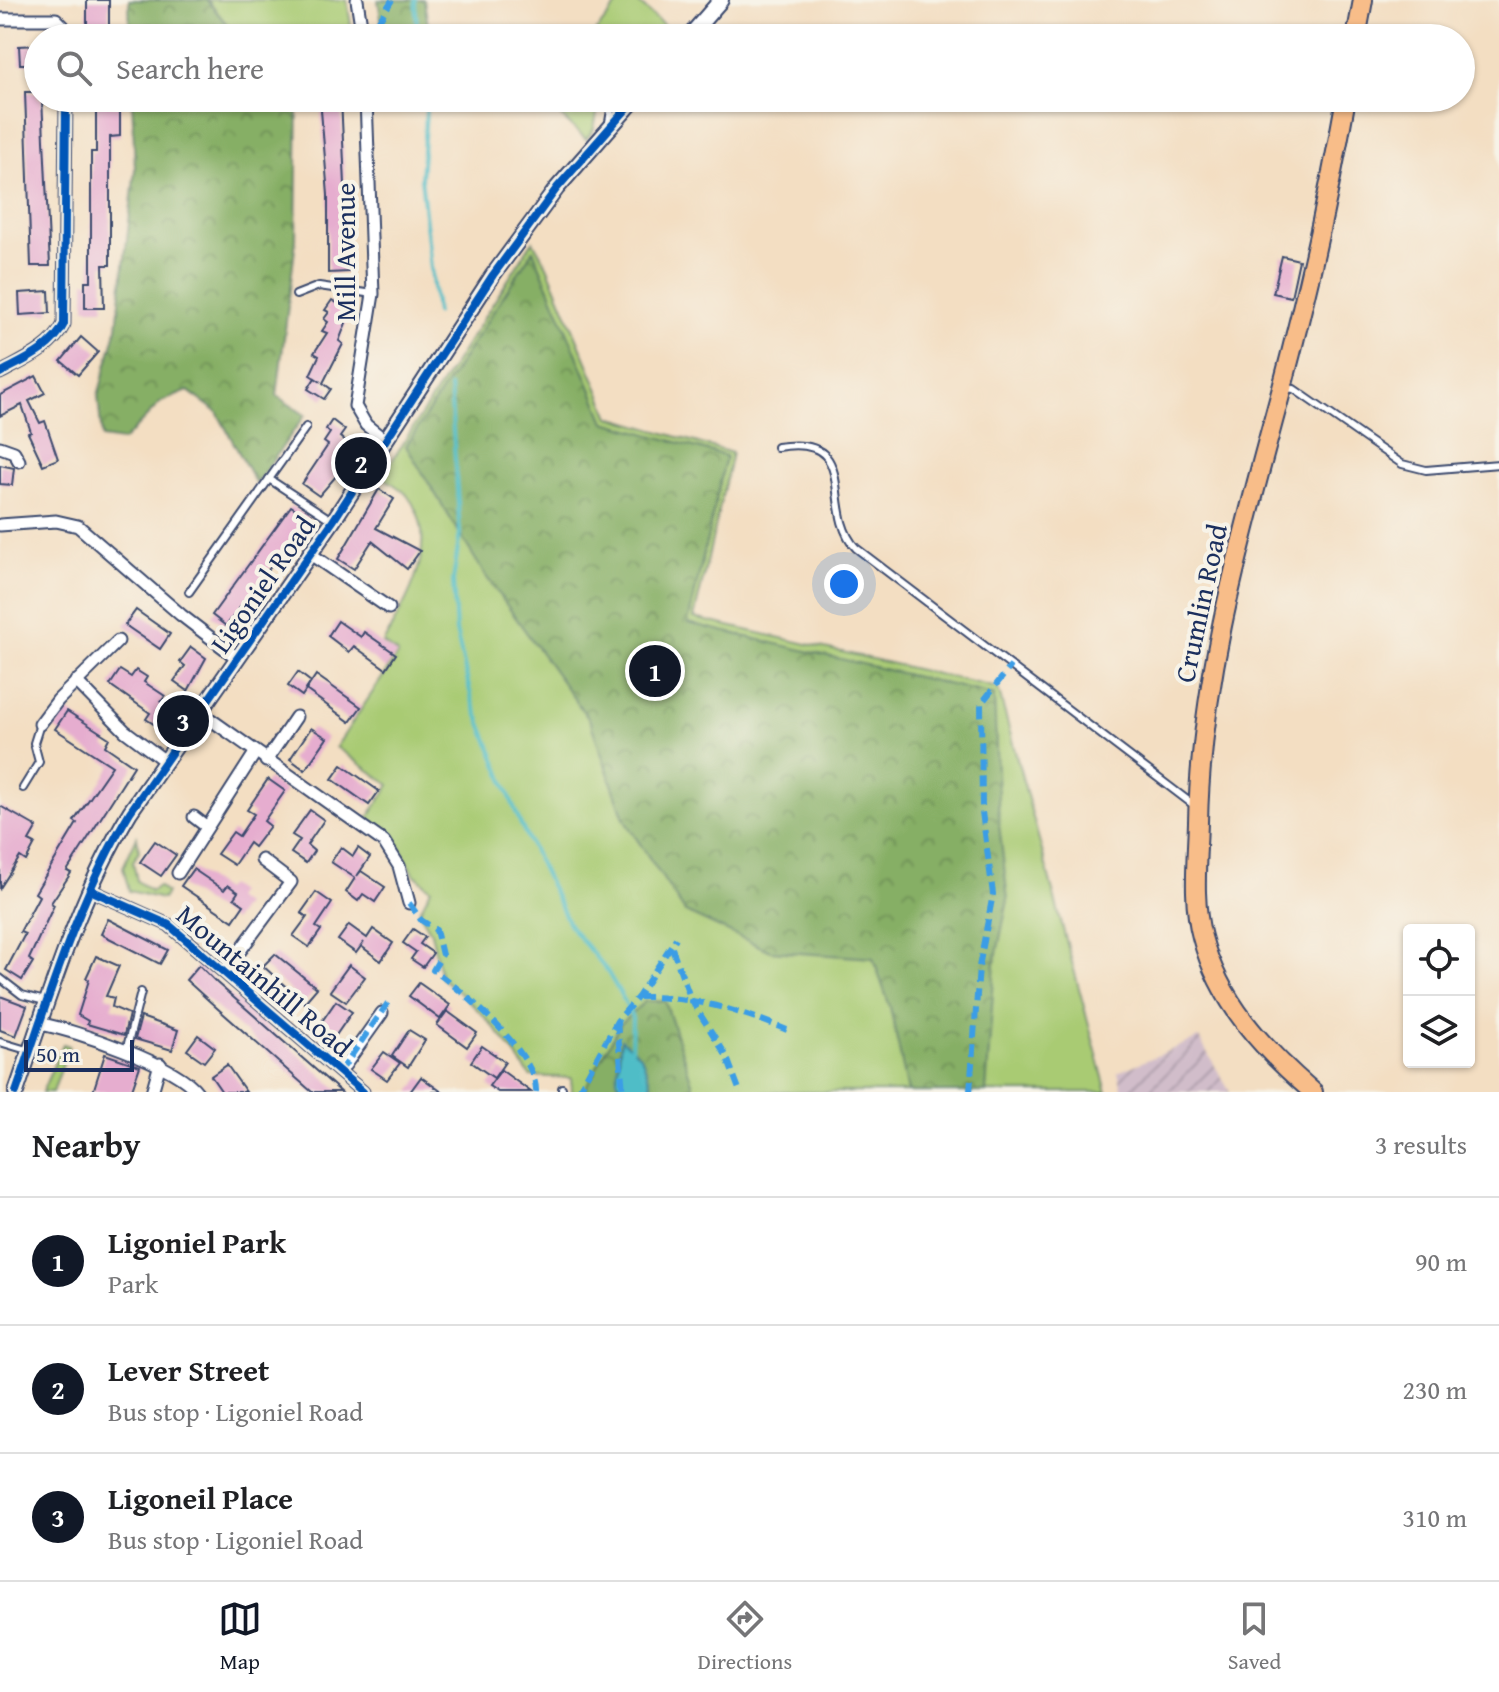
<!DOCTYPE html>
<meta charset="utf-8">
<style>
body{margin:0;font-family:"Gentium Book Plus",serif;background:#f6f6f6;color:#202124}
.controls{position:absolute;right:24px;bottom:24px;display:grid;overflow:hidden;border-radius:8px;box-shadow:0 2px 6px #0004}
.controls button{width:72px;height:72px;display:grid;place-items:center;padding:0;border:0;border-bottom:2px solid #e0e0e0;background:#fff;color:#202124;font:40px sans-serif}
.scale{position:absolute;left:24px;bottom:20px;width:110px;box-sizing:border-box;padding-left:8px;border:4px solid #1b2f5e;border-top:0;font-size:22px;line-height:28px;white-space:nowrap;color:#1b2f5e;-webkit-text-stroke:6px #f7f3e8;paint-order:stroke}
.you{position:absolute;left:844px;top:584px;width:28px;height:28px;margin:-20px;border:6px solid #fff;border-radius:50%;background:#1a73e8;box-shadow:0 0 0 12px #1a73e833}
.badge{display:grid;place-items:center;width:52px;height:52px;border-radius:50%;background:#111827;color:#fff;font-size:26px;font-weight:700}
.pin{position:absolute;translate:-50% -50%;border:4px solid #fff;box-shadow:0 2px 8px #0006}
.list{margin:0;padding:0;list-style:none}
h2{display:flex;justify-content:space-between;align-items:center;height:104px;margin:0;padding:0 32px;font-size:34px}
h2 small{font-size:26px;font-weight:400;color:#757577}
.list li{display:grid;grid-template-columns:52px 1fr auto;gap:24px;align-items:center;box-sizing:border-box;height:128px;padding:0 32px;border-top:2px solid #e0e0e0}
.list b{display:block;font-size:30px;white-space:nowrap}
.list p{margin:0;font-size:26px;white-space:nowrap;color:#757577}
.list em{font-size:26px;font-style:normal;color:#757577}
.icon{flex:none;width:44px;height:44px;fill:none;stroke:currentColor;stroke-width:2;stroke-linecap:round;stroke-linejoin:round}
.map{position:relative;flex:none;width:1499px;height:1092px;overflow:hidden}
.search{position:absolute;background:#fff;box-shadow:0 2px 6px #0004;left:24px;right:24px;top:24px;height:88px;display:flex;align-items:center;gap:20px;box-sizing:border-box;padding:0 28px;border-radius:44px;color:#757577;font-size:30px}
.sheet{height:488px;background:#fff}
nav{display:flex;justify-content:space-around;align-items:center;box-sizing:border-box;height:112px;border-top:2px solid #e0e0e0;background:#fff;font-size:22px;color:#757577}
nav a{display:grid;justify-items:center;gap:4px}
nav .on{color:#111827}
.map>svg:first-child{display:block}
</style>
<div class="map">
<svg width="1499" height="1092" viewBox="0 0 1499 1092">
<defs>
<pattern id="industrial-furrows" width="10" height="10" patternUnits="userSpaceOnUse" patternTransform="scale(2)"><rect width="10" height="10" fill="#d1bdca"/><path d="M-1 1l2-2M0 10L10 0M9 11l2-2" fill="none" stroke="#a99aa7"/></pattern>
<pattern id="forest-crowns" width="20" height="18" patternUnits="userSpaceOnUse" patternTransform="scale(2)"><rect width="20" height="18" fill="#86af65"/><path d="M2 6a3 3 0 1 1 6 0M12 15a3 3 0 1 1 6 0" fill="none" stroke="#6d8f56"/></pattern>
</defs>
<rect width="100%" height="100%" fill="#f7f3e8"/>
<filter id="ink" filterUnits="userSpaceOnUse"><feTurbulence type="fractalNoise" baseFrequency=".0125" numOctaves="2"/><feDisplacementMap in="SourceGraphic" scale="16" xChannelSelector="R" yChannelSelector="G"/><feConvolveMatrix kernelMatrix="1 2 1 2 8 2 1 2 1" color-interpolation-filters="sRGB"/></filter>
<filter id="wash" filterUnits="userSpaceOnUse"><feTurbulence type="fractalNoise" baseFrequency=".006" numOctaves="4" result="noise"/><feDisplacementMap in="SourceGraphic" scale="32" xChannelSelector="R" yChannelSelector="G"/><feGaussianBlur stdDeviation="1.8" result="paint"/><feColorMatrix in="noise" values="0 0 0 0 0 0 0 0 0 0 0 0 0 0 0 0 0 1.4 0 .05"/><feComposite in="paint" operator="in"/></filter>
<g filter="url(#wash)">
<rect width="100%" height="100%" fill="#f3dec2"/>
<path fill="url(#industrial-furrows)" d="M1199,1038L1230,1092H1123L1118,1072Z"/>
<g fill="#a9cb73" stroke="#627d68" stroke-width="2">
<path d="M207,0H347L353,38H238Z"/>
<path d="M621,0H635L677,37L591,38Z"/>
<path d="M540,98H601L593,131L586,139Z"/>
<path d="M533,241L547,266L610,417L732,453L694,618L998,688L1107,1092H572L571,1078L530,1076C505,1038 477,1004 441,978L431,932L419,912L431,889L414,874L396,839L368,818L390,785L336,747L398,654L383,643C406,600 444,543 407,495C401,488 389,482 382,476Z"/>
<path d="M137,837L139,851L133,862L137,881L151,891L158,886L166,893L162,899L129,891L123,867Z"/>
<path d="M63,1044L69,1046L53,1092H42Z"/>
</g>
<g fill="url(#forest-crowns)" stroke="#506f62" stroke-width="2">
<path d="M129,0H207L238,38H130Z"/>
<path d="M378,0H424L430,38H384Z"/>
<path d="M132,98H298L296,240L277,396L305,415L256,484L217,412L188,391L161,402L123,441L102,438L98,396L117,327L135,169Z"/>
<path d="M533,250L605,422L726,456L688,623L994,695L999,824L1008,900L995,963L986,1092H908L890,1007L873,958L770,951L685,912L625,821L590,721L485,575L406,446Z"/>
<path d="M645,1001H665L695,1092H654L641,1056L621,1040L617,1079L624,1092H583L621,1023Z"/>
</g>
<path fill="#4fbdc7" stroke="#357692" stroke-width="2" d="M621,1039L641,1056L654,1092H624L617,1079Z"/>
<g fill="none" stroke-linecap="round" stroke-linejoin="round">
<g stroke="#4fbdc7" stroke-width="4">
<path d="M415,0L418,38"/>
<path d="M427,98L421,178L436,313"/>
<path d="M450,387L460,533L453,581L456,631L472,700L521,825L570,926L607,971L625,1002L632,1018L631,1050"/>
</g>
</g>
<g id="blocks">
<g fill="#e6adcf">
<rect x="87" y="0" width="22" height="32"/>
<path d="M38,45V64H20L19,46Z"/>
<path d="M25,92H38V98H42L50,266H31Z"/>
<path d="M96,98H113V106H120V136L110,137V265H103L104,308H85V281H91V152H96Z"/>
<path d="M320,98H341L349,272L328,273V195Z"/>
<path d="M1282,256L1299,260L1291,297L1273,293Z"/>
<path d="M49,291L50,313L20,315L19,293Z"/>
<path d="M332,300L348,310L341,320L346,323L339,341L343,344L323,383L331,389L324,399L308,389L315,378L321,382L310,375L319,356L314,353L327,333L322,331L328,322L324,319L329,312L325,310Z"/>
<path d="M81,337L98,352L78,375L61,361Z"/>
<path d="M36,376L45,393L29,401L40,423L45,421L58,459L43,465L28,433L31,432L22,405L0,416V395Z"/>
<path d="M332,420L345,430L340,437L347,443L340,451L346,455L339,463L344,467L319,496L302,484L328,445L324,442L330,433L326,429Z"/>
<path d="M0,465L14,468L12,485L0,484Z"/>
<path d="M379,489L394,499L376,528L420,551L407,569L372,541L354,569L338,559Z"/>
<path d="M291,506L308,517L226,626L212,615Z"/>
<path d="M136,610L170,634L160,649L125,625Z"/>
<path d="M338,621L361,637L364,632L396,654L386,669L354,646L349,652L328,636Z"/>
<path d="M191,647L206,658L188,691L174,681L185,666L180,662Z"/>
<path d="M120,670L131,677L136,670L147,677L144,682L165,696L161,702L175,711L163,730L146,719L150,713L110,685Z"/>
<path d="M298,672L311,682L302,696L288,686Z"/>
<path d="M316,675L361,707L350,722L306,690Z"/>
<path d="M67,711L109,738L105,746L134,766L67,871L71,873L51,903L54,905L29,959L33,962L22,980L6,970L25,934L20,932L39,896L35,893L77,823L74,821L112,766L55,729Z"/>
<path d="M311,728L327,738L305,770L290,759Z"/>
<path d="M342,765L379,791L369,805L332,779Z"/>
<path d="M268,779L285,791L264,821L270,826L254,847L249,843L234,865L217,854L233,832L239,836L254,814L247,810Z"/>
<path d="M0,806L37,827L29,841L35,844L26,861L20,857L0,888Z"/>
<path d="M310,810L324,820L307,845L314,851L306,863L291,853L300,840L292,835Z"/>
<path d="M155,841L176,855L161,876L140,862Z"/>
<path d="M341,847L353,856L358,848L370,857L357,876L361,871L385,887L375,902L363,894L358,901L346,892L355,878L331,862Z"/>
<path d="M193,869L224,890L228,885L238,892L234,898L244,905L233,921L181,886Z"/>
<path d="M316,892L332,903L316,927L321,930L309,947L293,936L307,917L301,913Z"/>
<path d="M108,919L168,950L160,964L101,934Z"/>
<path d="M349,925L367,938L373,929L393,943L381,961L361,946L364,942L356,953L338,940Z"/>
<path d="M413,929L425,937L420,944L433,953L423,967L411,959L416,952L403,943Z"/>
<path d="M275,954L317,988L304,1003L263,966Z"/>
<path d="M96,956L119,966L106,996L114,998L112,1007L129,1014L124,1035L87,1024L88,1021L78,1015L89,980L86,978Z"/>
<path d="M199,965L217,983L341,1092H312L217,1008L186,980Z"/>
<path d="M349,965L365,977L346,1002L330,991Z"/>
<path d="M419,983L450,1005L440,1019L409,996Z"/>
<path d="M0,996L27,1006L16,1036L0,1030Z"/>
<path d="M336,1001L352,1012L334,1038L318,1027Z"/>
<path d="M447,1011L477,1033L467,1047L437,1025Z"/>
<path d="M141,1017L178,1030L172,1050L135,1039Z"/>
<path d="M409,1030L425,1040L408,1067L392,1056Z"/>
<path d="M198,1035L215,1048L204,1062L187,1050Z"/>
<path d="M482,1046L505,1062L494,1078L471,1062Z"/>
<path d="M384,1052L400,1063L387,1080L371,1069Z"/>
<path d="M105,1054L140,1066L131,1092H93Z"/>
<path d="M227,1065L246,1092H222L211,1076Z"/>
<path d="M501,1070L512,1078L531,1092H498L489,1086Z"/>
<path d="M421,1077L442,1092H410Z"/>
</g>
</g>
</g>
<g filter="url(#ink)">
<use href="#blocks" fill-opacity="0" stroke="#3b496d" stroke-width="2"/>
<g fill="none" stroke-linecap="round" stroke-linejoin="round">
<defs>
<g id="service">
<path d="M609,122L613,98"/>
<path d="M296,295L319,286L373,294"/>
<path d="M1285,388L1294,389L1402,464L1426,470L1499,464"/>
<path d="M777,447C863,433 819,509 856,548L1195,806"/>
<path d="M269,479L333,521"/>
<path d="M189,592L306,427"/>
<path d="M23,788L39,762L34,743L40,724"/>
<path d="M0,978L22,995L45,1001"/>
<path d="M0,1042L30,1051"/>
<path d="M126,1051L141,992"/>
<path d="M562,1088V1092"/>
</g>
<g id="minor">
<path d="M357,0L363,38"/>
<path d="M0,19H56L63,26L66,38"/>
<path d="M366,98L373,294L355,406L366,425L386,441"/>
<path d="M0,373C24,360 52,349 64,324L66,98"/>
<path d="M0,447L14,452L19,461"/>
<path d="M0,525L56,521L78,526L181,615L237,658"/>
<path d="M309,553L389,608"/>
<path d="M76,681L125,731L165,761"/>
<path d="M200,712L384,842L399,866L409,903"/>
<path d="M40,724L58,700L118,641"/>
<path d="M266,761L296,717"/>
<path d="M194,817L207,827"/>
<path d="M178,873L255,753"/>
<path d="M90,890L169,925L363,1092"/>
<path d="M225,971L291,882L262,860"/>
<path d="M41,1024C74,1030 178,1065 197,1092"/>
<path d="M340,1072L382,1013"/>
<path d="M152,1092L160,1064"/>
</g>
<g id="tertiary">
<path d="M688,38L721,0"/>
<path d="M16,1092C49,997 78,898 130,812L333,521L493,275L557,188L636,98"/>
</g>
<g id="primary">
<path d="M1356,38L1363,0"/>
<path d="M1313,1092C1263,1049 1219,1002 1202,937C1192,901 1197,859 1198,822C1201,673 1244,531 1282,388C1307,293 1329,195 1346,98"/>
</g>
</defs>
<use href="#service" stroke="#3b496d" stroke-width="10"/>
<use href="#minor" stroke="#3b496d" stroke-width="15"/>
<use href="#tertiary" stroke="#3b496d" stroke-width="18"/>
<use href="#primary" stroke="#3b496d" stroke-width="22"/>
<use href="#service" stroke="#fff" stroke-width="6"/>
<use href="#minor" stroke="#fff" stroke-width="11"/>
<use href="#tertiary" stroke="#fff" stroke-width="14"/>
<use href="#primary" stroke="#f8bd89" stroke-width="18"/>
<g stroke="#3b9de6" stroke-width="6" stroke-dasharray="12 6" stroke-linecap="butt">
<path d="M368,38L392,0"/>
<path d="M409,903L421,920L436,930L442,955L433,970C462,990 538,1054 536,1092"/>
<path d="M672,948L691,1000L726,1055L740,1092"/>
<path d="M638,997C692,996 738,1010 787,1030"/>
<path d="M617,1021L623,1092"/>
<path d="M340,1072L390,1000"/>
<path d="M578,1092L617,1021L638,997L676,938"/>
<path d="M970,1092L979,967L993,894L982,812L981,704L1011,666"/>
</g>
<defs>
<g id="cycleway">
<path d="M0,373C24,360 52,349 64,324L66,98"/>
<path d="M90,890L169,925L363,1092"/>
<path d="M16,1092C49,997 78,898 130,812L333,521L493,275L557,188L636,98"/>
</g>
</defs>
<use href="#cycleway" stroke="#f7f3e8" stroke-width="13"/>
<use href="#cycleway" stroke="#0057b8" stroke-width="8"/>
</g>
</g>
<g text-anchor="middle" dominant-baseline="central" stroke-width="8" stroke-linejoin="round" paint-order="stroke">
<g font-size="28" fill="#1b2f5e" stroke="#f7f3e8">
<text transform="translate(344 252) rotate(-90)">Mill Avenue</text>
<text transform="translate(262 584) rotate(-55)">Ligoniel Road</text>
<text transform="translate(1200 603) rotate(-78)">Crumlin Road</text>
<text transform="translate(265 980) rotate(40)">Mountainhill Road</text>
</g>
</g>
</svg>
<div class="controls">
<button><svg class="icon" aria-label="locate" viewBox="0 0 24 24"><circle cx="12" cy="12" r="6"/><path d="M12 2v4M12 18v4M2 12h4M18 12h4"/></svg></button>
<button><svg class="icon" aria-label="layers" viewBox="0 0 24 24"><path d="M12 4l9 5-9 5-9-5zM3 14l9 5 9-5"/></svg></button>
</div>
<div class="scale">50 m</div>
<div class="you"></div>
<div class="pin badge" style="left:655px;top:671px">1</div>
<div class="pin badge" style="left:361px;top:463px">2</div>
<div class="pin badge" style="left:183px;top:721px">3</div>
<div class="search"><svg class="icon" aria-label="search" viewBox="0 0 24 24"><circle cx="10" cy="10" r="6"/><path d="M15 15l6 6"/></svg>Search here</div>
</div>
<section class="sheet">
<h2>Nearby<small>3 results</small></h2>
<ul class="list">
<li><span class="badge">1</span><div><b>Ligoniel Park</b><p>Park</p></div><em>90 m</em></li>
<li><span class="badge">2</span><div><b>Lever Street</b><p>Bus stop · Ligoniel Road</p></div><em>230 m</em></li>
<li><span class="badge">3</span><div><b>Ligoneil Place</b><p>Bus stop · Ligoniel Road</p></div><em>310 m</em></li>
</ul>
</section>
<nav>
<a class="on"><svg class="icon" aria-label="map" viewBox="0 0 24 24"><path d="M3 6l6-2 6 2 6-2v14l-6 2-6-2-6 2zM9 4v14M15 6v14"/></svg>Map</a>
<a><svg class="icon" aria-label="directions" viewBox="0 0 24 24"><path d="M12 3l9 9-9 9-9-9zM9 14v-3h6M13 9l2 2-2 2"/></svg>Directions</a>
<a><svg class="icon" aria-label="saved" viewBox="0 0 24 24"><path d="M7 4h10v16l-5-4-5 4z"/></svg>Saved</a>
</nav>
